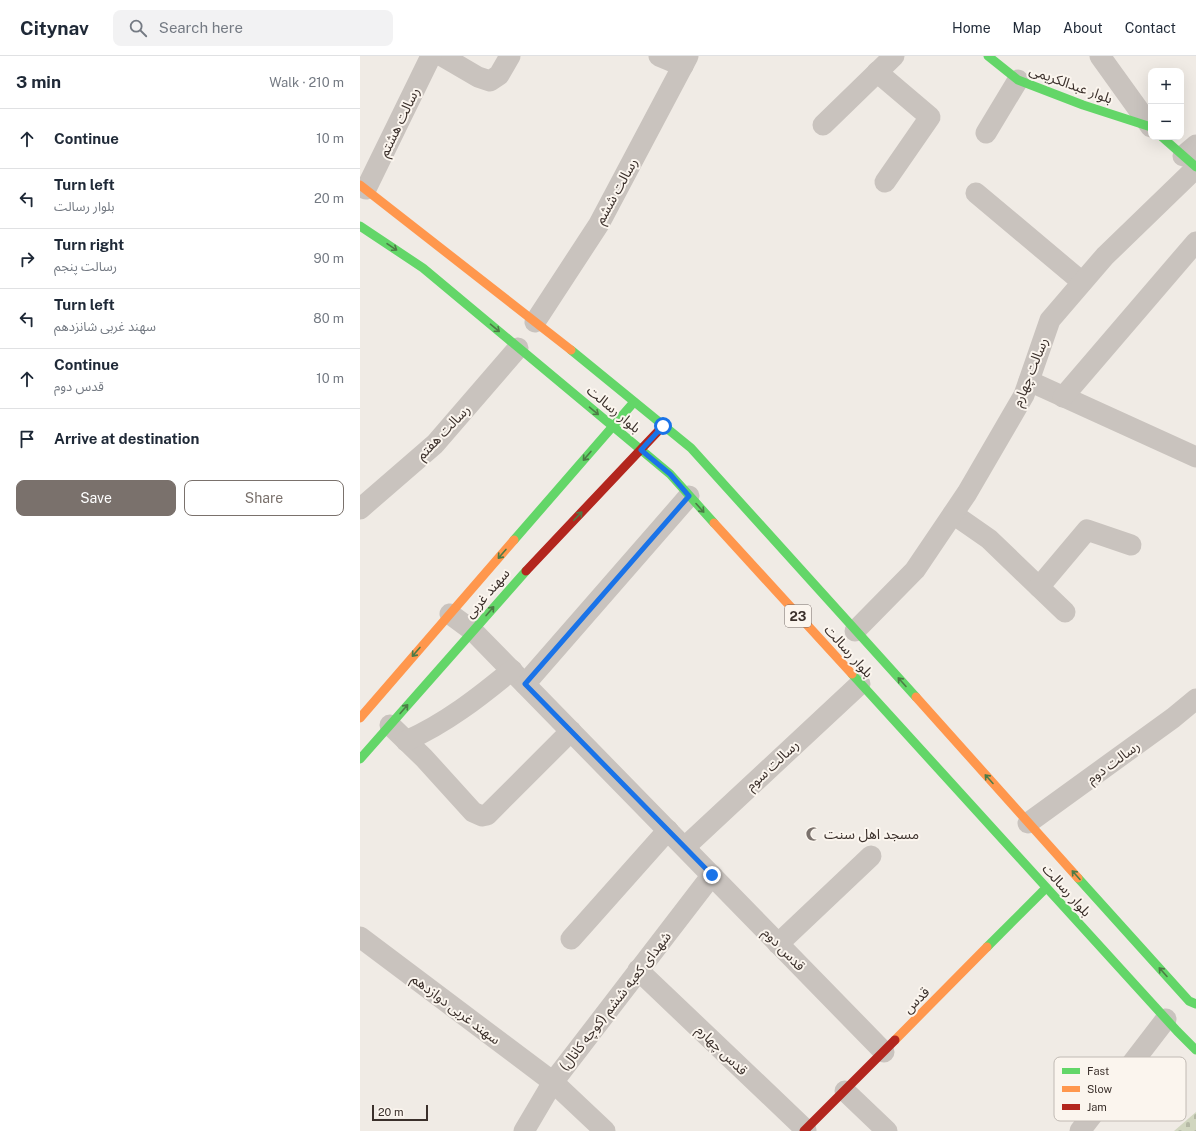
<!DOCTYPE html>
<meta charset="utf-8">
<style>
body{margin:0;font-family:"Public Sans","Noto Sans Arabic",sans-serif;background:#f2f2f3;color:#1f2937}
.controls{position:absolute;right:12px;top:12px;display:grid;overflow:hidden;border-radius:8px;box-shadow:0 4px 16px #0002}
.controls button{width:36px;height:36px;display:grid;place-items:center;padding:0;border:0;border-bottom:1px solid #e0e1e3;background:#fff;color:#1f2937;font:20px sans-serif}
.scale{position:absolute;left:12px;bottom:10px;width:56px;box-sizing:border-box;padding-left:4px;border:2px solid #3b302b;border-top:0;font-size:11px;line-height:14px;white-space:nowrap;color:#3b302b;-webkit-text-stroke:3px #fbf5ee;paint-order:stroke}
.stop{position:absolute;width:12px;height:12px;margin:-9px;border:3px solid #1a73e8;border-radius:50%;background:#fff}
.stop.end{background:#1a73e8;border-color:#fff;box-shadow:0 1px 4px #0008}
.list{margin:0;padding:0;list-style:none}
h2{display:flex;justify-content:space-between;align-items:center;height:52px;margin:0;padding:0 16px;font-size:17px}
h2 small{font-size:13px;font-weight:400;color:#747a83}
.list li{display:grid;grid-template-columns:26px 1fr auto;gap:12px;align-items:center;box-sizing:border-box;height:60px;padding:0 16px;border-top:1px solid #e0e1e3}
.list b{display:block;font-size:15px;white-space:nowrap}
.list p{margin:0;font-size:13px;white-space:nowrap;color:#747a83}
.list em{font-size:13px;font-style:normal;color:#747a83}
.actions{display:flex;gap:8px;padding:12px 16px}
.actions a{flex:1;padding:9px 0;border:1px solid #7a716c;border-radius:8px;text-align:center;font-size:14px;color:#7a716c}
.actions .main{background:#7a716c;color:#fff}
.icon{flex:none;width:22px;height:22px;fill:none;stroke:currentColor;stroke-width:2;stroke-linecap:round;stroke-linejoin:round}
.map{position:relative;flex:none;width:836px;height:1075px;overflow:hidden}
header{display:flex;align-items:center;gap:24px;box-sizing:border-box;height:56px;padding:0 20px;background:#fff;border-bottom:1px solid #e0e1e3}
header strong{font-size:19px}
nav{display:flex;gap:22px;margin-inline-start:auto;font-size:14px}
.search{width:280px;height:36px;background:#f2f2f3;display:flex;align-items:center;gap:10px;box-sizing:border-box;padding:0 14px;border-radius:8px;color:#747a83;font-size:15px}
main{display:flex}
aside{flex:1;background:#fff}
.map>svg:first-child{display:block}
</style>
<header>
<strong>Citynav</strong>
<div class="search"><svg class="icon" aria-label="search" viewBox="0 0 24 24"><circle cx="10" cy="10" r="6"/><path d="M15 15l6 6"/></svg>Search here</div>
<nav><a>Home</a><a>Map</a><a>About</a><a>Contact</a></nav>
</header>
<main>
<aside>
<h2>3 min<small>Walk · 210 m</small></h2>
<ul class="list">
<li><svg class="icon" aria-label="ahead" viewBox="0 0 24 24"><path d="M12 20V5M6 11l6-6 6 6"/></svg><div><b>Continue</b></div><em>10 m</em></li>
<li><svg class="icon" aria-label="left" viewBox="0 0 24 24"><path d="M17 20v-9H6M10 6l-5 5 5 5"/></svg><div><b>Turn left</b><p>بلوار رسالت</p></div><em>20 m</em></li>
<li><svg class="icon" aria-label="right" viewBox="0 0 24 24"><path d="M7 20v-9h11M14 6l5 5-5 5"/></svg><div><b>Turn right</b><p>رسالت پنجم</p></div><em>90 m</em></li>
<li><svg class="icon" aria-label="left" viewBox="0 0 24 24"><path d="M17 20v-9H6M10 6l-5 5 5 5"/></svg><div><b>Turn left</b><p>سهند غربی شانزدهم</p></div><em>80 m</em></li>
<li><svg class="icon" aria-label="ahead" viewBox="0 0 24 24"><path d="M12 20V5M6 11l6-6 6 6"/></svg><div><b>Continue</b><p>قدس دوم</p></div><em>10 m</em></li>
<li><svg class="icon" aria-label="arrive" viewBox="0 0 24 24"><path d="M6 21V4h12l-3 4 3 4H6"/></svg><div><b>Arrive at destination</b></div></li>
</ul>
<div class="actions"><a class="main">Save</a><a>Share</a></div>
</aside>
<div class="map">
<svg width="836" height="1075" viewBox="0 0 836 1075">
<defs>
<pattern id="cemetery-stones" width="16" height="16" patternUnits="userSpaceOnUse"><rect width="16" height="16" fill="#d1d6bf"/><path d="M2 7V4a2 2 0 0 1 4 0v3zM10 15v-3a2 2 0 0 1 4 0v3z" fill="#b4b8a4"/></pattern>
</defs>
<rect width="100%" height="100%" fill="#f0ebe5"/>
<path fill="url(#cemetery-stones)" d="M836,1056V1075H814Z"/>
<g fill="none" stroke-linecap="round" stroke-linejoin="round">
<g stroke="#c9c3be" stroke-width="21">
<path d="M82,0L118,21L130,25L139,19L150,0"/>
<path d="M299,0L323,10"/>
<path d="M740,0L791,71"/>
<path d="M517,16L570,61L525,126"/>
<path d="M463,69L534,0"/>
<path d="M626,77L658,24"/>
<path d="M823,100L836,89"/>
<path d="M6,133L71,0"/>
<path d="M616,137L722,226"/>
<path d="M175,266L239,168L328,0"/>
<path d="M669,325L836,401"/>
<path d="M703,341L836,186"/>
<path d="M0,453L75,388L158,292"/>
<path d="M593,458L629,483L705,556"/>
<path d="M679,531L727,474L771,489"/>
<path d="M90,558L113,575L524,996"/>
<path d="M495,575L555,514L607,437L664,339L690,264L745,200L836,112"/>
<path d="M165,628L329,440"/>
<path d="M30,669L64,702L113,756L122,760L127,759L211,675"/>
<path d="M46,685C86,667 118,642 152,614"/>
<path d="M668,767L813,662L836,643"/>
<path d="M325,791L500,628"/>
<path d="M0,881L193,1026L245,1075"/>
<path d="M211,883L308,774"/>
<path d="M418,888L511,800"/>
<path d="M278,914L446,1074"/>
<path d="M485,1035L527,1075"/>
<path d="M164,1075L193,1026L352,819"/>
<path d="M720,1075L806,963"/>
</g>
<g stroke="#63d668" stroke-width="9">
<path d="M628,0L658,24L723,49L791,71"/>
<path d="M802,81L836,111"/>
<path d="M0,170L63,212L310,418L354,467"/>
<path d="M211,294L331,392L556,641"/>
<path d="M154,484L274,346"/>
<path d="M492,618L817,975L836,994"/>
<path d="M0,703L166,515"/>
<path d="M718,822L829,945L836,948"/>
<path d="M627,891L686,832"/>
</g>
<g stroke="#ff974d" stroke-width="9">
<path d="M0,129L211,294"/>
<path d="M354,467L492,618"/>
<path d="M556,641L718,822"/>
<path d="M0,662L154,484"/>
<path d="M535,984L627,891"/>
</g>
<g stroke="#b3261e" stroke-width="9">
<path d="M166,515L303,370"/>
<path d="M444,1075L535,984"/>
</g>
</g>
<defs><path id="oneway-shaft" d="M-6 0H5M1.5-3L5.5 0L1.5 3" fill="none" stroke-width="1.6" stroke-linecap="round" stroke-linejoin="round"/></defs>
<g stroke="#4d7b46">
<use href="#oneway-shaft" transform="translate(32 191) rotate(34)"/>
<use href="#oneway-shaft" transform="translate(135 272) rotate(40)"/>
<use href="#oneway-shaft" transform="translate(234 355) rotate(40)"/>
<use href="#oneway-shaft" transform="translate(227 400) rotate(131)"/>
<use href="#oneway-shaft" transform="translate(340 452) rotate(48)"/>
<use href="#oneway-shaft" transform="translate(218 460) rotate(-46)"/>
<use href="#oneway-shaft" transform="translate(142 498) rotate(131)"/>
<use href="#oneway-shaft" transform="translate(130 555) rotate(-49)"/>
<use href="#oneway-shaft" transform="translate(56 596) rotate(131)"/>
<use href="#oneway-shaft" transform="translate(542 626) rotate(-132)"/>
<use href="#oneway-shaft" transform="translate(44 653) rotate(-49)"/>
<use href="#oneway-shaft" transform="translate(629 723) rotate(-132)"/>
<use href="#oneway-shaft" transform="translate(716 819) rotate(-132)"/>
<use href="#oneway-shaft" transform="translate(803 916) rotate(-132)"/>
</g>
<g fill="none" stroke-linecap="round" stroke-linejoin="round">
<path stroke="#1a73e8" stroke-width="5" d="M303,370L281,394L310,418L329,440L165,628L352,819"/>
</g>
<defs>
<symbol id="mosque-bare" viewBox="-9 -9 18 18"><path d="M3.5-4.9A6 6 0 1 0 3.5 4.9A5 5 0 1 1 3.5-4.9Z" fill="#7a716c" stroke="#fbf5ee" stroke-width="2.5" paint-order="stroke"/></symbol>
</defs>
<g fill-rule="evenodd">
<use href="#mosque-bare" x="443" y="768" width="20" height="20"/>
</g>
<g text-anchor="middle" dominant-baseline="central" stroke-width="4" stroke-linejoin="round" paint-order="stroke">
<rect fill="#fbf5ee" stroke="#756b66" stroke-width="1" x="425" y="549" width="26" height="22" rx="3"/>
<g font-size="13" font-weight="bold" fill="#3b302b">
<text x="438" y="560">23</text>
</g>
<g font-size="14" fill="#3b302b" stroke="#fbf5ee">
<text transform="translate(711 28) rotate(20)">بلوار عبدالکریمی</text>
<text transform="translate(39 66) rotate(-64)">رسالت هشتم</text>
<text transform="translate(256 135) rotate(-61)">رسالت ششم</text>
<text transform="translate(670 316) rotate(-68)">رسالت چهارم</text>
<text transform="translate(254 353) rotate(40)">بلوار رسالت</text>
<text transform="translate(83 376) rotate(-46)">رسالت هفتم</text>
<text transform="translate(127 537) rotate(-49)">سهند غربی</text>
<text transform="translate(489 595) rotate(48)">بلوار رسالت</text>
<text transform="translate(753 706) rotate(-36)">رسالت دوم</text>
<text transform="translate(412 709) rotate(-43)">رسالت سوم</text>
<text transform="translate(707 834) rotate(48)">بلوار رسالت</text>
<text transform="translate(424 893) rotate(46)">قدس دوم</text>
<text transform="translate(556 944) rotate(-45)">قدس</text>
<text transform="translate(255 945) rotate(-52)">شهدای کعبه ششم (کوچه کانال)</text>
<text transform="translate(96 953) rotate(37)">سهند غربی دوازدهم</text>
<text transform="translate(362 994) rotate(44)">قدس چهارم</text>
</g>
<g font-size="14" fill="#3b302b" stroke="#fbf5ee" text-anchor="start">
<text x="464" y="778">مسجد اهل سنت</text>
</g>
</g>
<rect x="694" y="1001" width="132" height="64" rx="6" fill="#fbf5ee" stroke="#c1bab4" stroke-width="1"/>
<rect x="702" y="1012" width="18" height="6" fill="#63d668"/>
<rect x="702" y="1030" width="18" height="6" fill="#ff974d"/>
<rect x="702" y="1048" width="18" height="6" fill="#b3261e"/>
<g font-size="11" fill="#3b302b">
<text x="727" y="1019">Fast</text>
<text x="727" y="1037">Slow</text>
<text x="727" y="1055">Jam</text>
</g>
</svg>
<div class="controls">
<button>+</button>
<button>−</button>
</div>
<div class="scale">20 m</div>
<div class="stop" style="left:303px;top:370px"></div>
<div class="stop end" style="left:352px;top:819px"></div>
</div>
</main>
